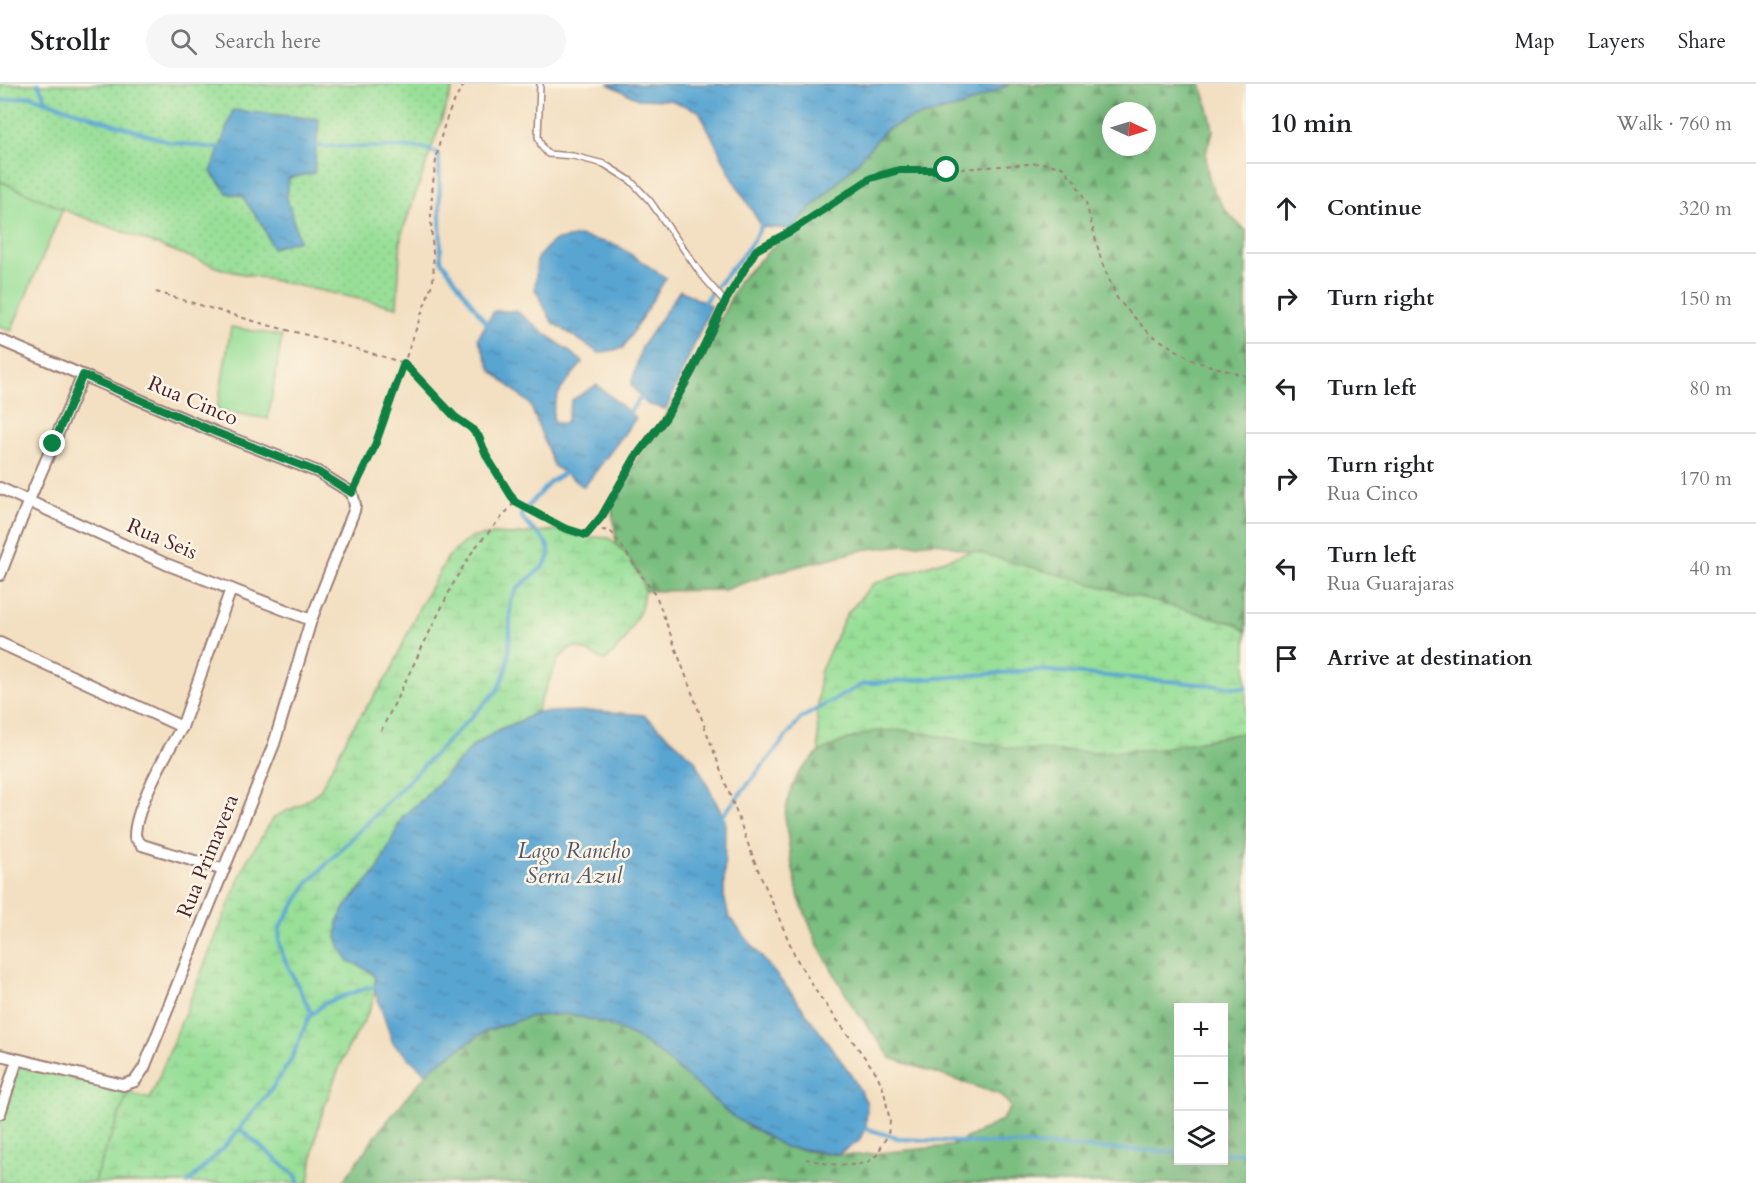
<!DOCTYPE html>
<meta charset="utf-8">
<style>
body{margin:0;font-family:Cardo,serif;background:#f6f6f6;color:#202124}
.controls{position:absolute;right:18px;bottom:18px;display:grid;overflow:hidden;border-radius:0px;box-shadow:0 6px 24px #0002}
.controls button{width:54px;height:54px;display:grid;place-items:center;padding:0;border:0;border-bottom:2px solid #e0e0e0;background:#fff;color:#202124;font:30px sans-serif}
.compass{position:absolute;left:1102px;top:18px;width:54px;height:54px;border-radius:50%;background:#fff;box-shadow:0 6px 24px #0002;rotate:94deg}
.stop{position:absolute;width:18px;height:18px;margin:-14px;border:4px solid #0b8043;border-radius:50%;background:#fff}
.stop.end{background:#0b8043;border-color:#fff;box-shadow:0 2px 6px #0008}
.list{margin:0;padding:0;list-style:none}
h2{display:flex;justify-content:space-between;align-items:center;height:78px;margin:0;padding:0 24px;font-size:26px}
h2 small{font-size:20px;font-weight:400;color:#757577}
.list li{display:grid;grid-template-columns:39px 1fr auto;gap:18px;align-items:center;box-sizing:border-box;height:90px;padding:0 24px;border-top:2px solid #e0e0e0}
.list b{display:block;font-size:22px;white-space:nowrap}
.list p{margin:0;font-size:20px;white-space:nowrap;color:#757577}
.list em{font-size:20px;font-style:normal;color:#757577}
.icon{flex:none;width:33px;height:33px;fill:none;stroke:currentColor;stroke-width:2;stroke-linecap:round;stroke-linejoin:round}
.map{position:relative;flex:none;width:1246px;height:1099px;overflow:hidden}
header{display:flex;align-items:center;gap:36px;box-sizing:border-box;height:84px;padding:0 30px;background:#fff;border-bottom:2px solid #e0e0e0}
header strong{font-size:28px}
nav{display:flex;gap:33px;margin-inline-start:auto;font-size:21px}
.search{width:420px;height:54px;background:#f6f6f6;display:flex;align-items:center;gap:15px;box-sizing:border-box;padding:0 21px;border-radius:33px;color:#757577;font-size:22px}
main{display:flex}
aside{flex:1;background:#fff}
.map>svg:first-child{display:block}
</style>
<header>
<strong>Strollr</strong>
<div class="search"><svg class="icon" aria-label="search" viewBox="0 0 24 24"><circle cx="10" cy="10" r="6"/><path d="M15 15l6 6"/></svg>Search here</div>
<nav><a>Map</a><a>Layers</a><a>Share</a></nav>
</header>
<main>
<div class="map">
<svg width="1246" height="1099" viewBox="0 0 1246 1099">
<defs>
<pattern id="grass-dots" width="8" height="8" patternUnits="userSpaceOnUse" patternTransform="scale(1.5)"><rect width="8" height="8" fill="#98df98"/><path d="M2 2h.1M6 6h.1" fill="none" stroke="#84bf83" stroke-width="1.8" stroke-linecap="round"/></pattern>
<pattern id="forest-firs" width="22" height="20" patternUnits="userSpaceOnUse" patternTransform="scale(1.5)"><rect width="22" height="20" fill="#7abe80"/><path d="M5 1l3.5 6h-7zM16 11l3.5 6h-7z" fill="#669a69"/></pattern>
<pattern id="wetland-marsh" width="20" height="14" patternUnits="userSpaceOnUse" patternTransform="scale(1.5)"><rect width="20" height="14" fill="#98df98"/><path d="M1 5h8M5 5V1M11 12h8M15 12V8" fill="none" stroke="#84bf83"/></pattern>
<pattern id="water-ripples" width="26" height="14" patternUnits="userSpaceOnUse" patternTransform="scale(1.5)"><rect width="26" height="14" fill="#59a5d2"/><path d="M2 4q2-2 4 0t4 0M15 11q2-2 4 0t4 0" fill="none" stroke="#4c86ab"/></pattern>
</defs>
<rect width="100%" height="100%" fill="#fcf5e5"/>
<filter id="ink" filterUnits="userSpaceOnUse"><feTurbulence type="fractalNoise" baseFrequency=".0167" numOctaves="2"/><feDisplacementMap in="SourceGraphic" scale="12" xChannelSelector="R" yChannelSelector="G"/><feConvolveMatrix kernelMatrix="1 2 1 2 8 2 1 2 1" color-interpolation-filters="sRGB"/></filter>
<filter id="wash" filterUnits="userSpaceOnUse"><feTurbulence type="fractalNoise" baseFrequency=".008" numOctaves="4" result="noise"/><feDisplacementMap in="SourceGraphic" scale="24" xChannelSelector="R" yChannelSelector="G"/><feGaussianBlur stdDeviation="1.35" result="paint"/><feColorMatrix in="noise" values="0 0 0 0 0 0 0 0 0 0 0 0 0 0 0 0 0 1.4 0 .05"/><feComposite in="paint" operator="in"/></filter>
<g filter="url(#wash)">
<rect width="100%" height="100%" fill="#f3dfc1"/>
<g fill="url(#grass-dots)" stroke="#717f62" stroke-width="1.5">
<path d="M0,0H454L401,152L397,223L225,186L0,102Z"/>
<path d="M20,981L128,1009L93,1099H0V1030Z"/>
</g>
<g fill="url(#forest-firs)" stroke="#626e56" stroke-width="1.5" fill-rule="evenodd">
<path d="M1010,0H1201C1205,15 1211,31 1213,46C1213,52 1208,58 1207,64C1202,96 1222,128 1246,146V548L1236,540L936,458L867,465L776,488L724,506L644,507C640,489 630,473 616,461L614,437L610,419L665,332L692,293L739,197L857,79L884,47L909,35L963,22ZM1111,27H1147V63H1111Z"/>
<path d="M902,646L1019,665H1158L1246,648V1099H342L380,1046L431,984L486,947L532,932L570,930L604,939L635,953L659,969L732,1032L785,1063L826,1070L858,1071L951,1062L1001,1037L1011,1023L1001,1011L891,974L852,921L817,859L799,814L791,776L785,732L789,711L798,690L819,668L843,657L875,647ZM1178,924H1224V1076H1178Z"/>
</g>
<g fill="url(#wetland-marsh)" stroke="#717f62" stroke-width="1.5">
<path d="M555,446L578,452L609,454L627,471L642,496L644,507L641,525L624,557L606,577L580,564L574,563L569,565L558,576L536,628L519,638L500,645L474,661L424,714L403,732L378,785L353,813L362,883C374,888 377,895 375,908C371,930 357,947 347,966C336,991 321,1027 316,1053C313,1068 311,1084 309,1099H93L128,1009L150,1015L246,778L274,733L300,721L320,706L351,646L390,589L418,526L448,473L469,454L494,450L512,451Z"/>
<path d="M972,467L1236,540L1246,548V648L1158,665L1100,668L1019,665L902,646L875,647L843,657L819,668L817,633L820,589L846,531L873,500Z"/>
</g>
<g fill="#98df98" stroke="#717f62" stroke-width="1.5">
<path d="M0,97L63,125L11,247L0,243Z"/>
<path d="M231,243L282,252L268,335L217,326Z"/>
</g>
<g fill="url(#water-ripples)" stroke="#52627e" stroke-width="1.5">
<path d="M608,0H1010L963,22L909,35L884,47L857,79L790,145L762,143L734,97L699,27L670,16L638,15Z"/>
<path d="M233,26L319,35L314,89L289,94L287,114L299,156L272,164L263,142L242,112L227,109L211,88Z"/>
<path d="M579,152L617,161L666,194L623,264L599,269L552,238L535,205L537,174L553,157Z"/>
<path d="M680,206L711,222L666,325L647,320L631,301L642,262Z"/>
<path d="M494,227H516L583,278C568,297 549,313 554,339H566L572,316L597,301L636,334L584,403L554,382L530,320L491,286L478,254Z"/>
<path d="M597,627L644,631L694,675L725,736L724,812L729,833L792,910L850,989L867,1019L866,1042L859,1057L838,1070L785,1063L732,1032L659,969L635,953L604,939L570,930L532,932L486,947L431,984L426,990L393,959L375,907V894L370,887L349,877L341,866L337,856L338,836L347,821L378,785L403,732L424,714L474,661L500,645L519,638L536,628Z"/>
</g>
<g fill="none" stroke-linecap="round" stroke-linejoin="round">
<g stroke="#59a5d2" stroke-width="4">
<path d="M38,0L47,17"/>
<path d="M0,17L30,12L169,58L222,65"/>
<path d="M313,62L422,64L437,69L439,74L441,176L488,242"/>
<path d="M702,221C716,200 759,158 762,138"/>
<path d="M626,332L644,310"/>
<path d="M719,733L724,730L801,634L863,600L1038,586L1246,604"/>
<path d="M312,930L283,872L279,856L280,843L308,799L496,608C511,583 509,565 510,536C510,530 510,523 511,517C516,497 547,488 549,471C551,452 525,446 521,430L550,398L566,388"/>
<path d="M861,1043L901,1055L1178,1068"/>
<path d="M240,1045L296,1092L299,1099"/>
<path d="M1224,1069H1246"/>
<path d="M188,1099L228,1059L274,1002L291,976L309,933L325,919L366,904L378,903"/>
</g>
</g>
</g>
<g filter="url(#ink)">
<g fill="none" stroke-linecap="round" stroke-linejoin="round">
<defs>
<path id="lane" d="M540,0L538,53L542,63L548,70L573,72L604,80L631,97L650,117L701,190L725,218L692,287L666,333L635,374L602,432L586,451"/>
<g id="street">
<path d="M0,256L215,348L318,388L352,409L355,421L354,427L311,536L274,660L144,984L135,997L123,1001L0,971"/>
<path d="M0,404L166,480L311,536"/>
<path d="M0,491L29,416L83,291"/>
<path d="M0,559L182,643"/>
<path d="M224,786L142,761L135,753C134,726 167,667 182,643L231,505"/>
<path d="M0,1029L17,976"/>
</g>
</defs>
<use href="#lane" stroke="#9e7f76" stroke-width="8"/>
<use href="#street" stroke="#9e7f76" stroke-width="14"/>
<g stroke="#9e7f76" stroke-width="2" stroke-dasharray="4.5 4.5" stroke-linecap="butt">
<path d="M156,208L267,241L327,256L404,279L455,333L471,344L479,353L487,373L515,418"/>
<path d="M729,210L756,166L791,147L871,94L899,86H947L1042,79L1062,83L1075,97L1086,119L1102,179L1118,216L1150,250L1194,277L1246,292"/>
<path d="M357,399L374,364L433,197C435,175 431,154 431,132C432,90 439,34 465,0"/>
<path d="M602,446L610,447L614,451L657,514L754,776L796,874L818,910L877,990L884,1007L890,1038L888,1050L877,1071L868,1078L856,1081L828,1080L806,1075"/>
<path d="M381,647L455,496L474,465L515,418L542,434L580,449"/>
</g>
<use href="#lane" stroke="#fff" stroke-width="5"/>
<use href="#street" stroke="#fff" stroke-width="10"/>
</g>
</g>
<g fill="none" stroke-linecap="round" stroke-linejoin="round" filter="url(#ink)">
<path stroke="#0b8043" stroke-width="8" d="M53,360L83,291L215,348L318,388L352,409L374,364L404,279L455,333L471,344L479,353L487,373L515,418L564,444L586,451L602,432L635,374L666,333L692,287L725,218L756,166L791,147L871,94L899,86H947"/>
</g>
<g text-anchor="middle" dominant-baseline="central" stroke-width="5" stroke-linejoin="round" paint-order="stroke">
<g font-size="21" fill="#4a1f2b" stroke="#fcf5e5">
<text transform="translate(193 317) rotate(23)">Rua Cinco</text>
<text transform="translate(162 455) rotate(23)">Rua Seis</text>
<text transform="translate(208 772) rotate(-68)">Rua Primavera</text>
</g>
<g font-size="22" font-style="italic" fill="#50556e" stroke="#fcf5e5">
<text x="574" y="767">Lago Rancho<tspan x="574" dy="25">Serra Azul</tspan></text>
</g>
</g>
</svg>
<div class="controls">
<button>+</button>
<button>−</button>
<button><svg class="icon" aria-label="layers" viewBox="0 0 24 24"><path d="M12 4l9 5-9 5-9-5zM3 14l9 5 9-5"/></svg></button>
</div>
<svg class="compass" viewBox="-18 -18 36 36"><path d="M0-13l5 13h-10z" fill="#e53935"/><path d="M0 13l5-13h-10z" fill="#757577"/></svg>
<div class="stop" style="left:947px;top:86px"></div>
<div class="stop end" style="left:53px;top:360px"></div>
</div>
<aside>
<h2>10 min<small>Walk · 760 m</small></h2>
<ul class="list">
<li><svg class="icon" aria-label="ahead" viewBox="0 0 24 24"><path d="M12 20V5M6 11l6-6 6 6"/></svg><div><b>Continue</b></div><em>320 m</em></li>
<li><svg class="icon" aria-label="right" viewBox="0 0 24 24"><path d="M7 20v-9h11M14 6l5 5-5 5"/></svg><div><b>Turn right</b></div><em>150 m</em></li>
<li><svg class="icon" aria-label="left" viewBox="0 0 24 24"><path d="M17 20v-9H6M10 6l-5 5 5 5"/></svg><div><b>Turn left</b></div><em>80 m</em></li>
<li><svg class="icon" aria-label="right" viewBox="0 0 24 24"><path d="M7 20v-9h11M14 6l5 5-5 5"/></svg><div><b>Turn right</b><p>Rua Cinco</p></div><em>170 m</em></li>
<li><svg class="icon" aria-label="left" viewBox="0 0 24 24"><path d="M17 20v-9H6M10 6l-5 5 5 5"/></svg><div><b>Turn left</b><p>Rua Guarajaras</p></div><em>40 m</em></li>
<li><svg class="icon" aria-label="arrive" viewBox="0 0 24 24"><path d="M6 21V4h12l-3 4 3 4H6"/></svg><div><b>Arrive at destination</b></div></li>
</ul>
</aside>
</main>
